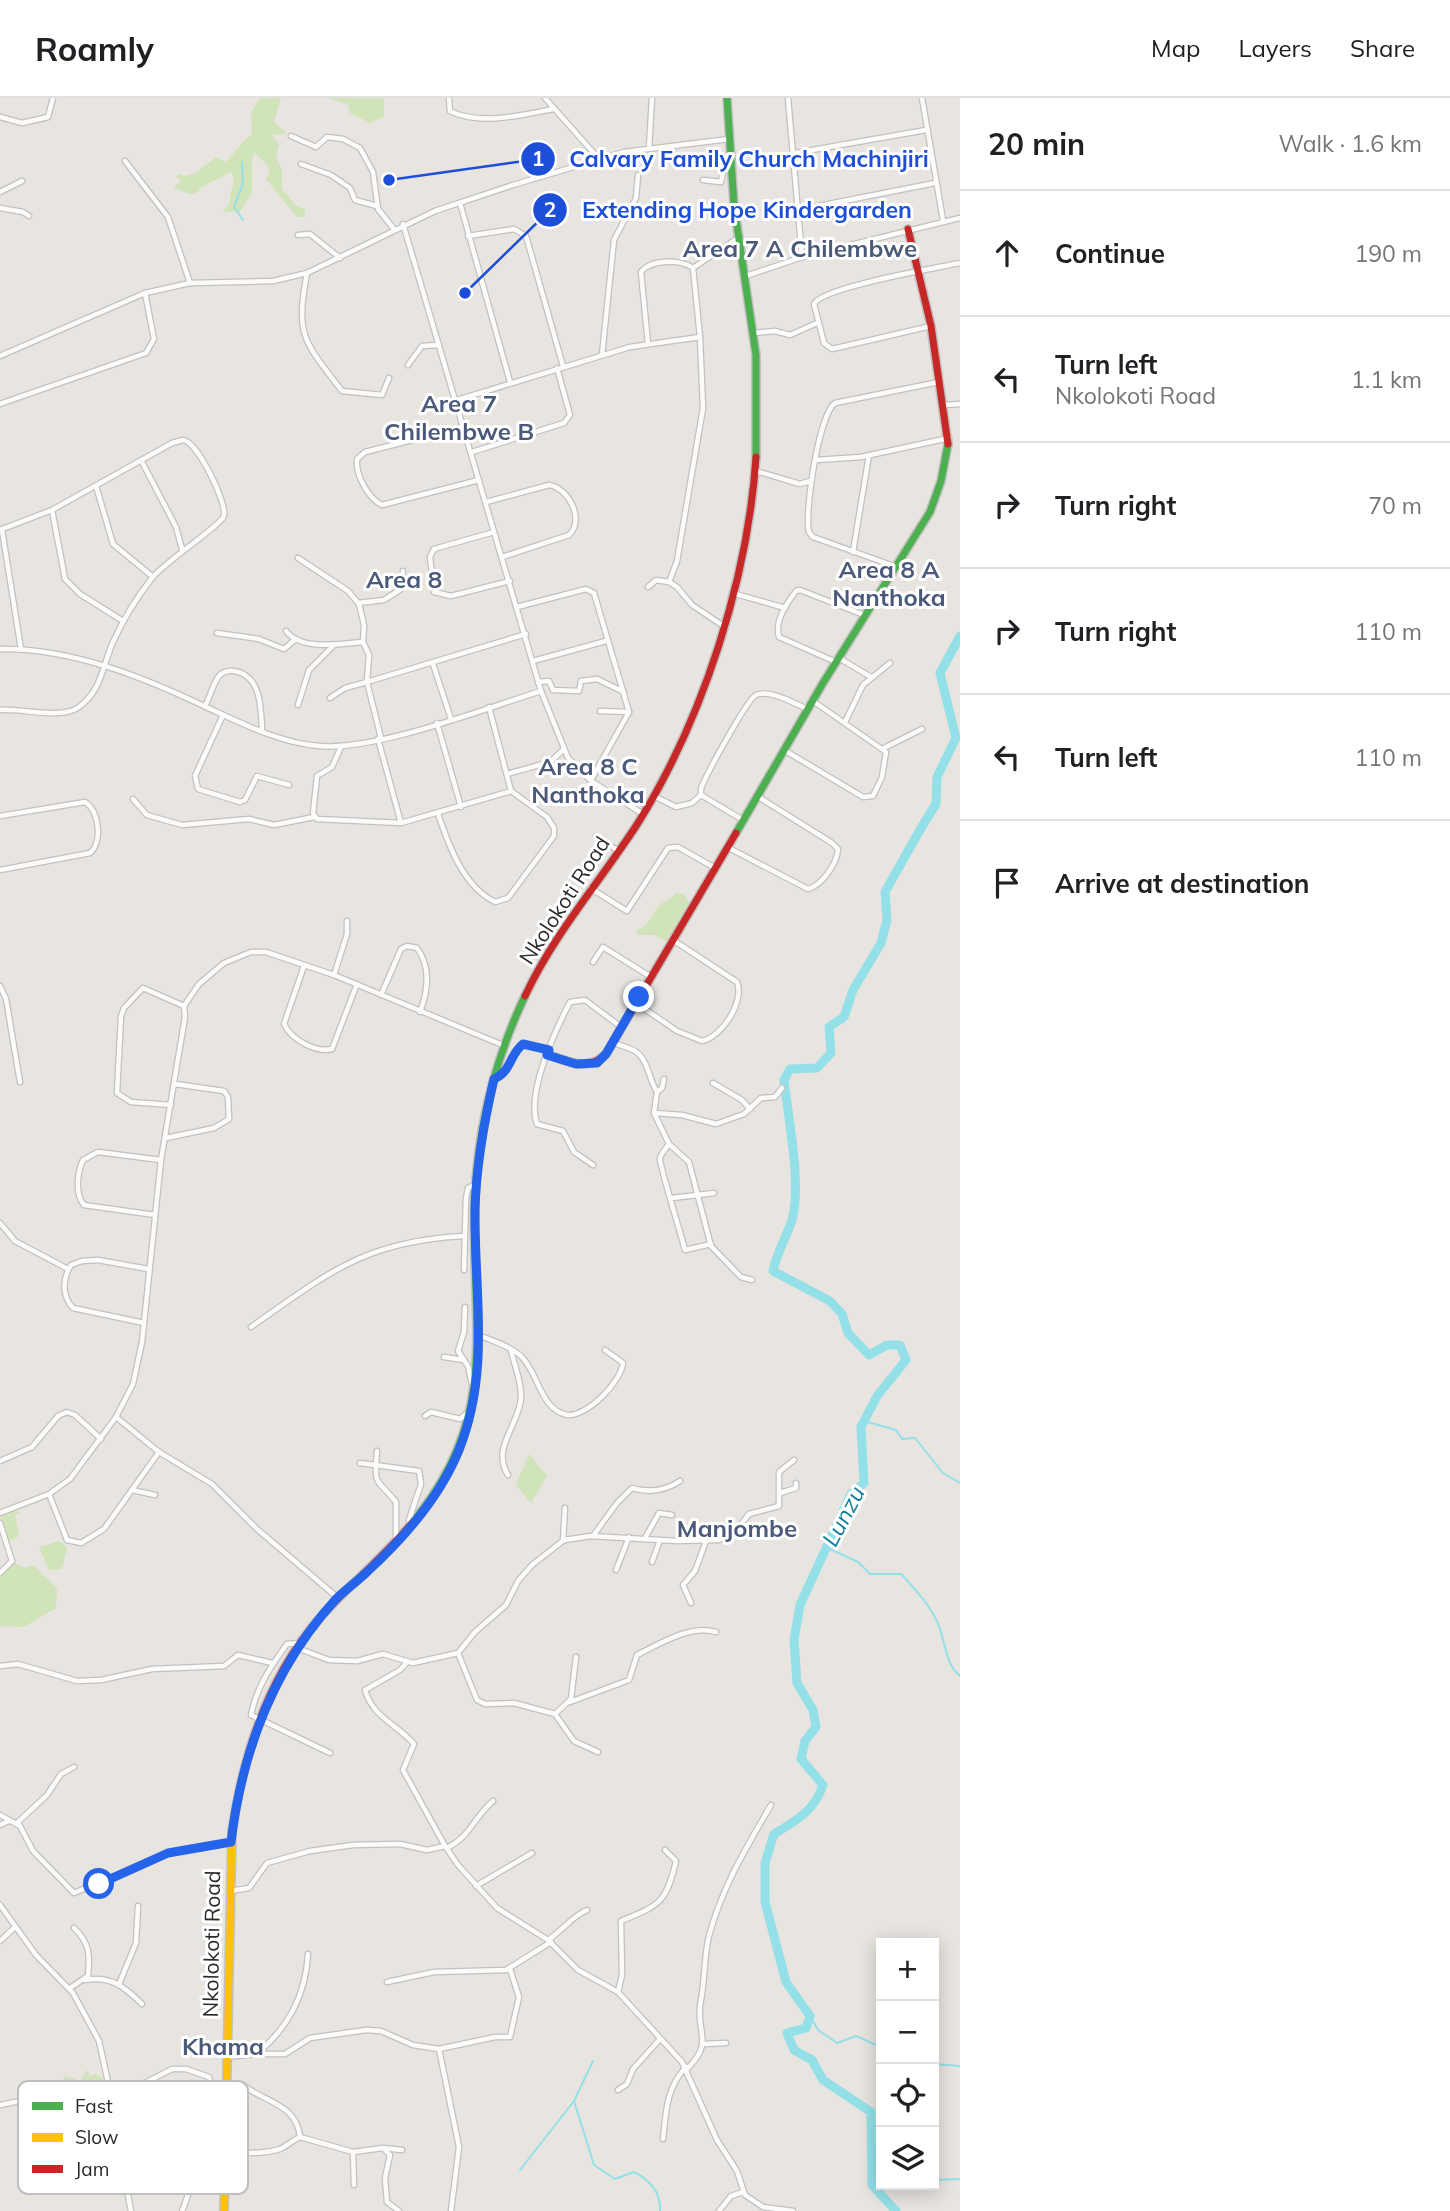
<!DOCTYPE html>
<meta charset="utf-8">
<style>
body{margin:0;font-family:Mulish,sans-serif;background:#f6f6f6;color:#202124}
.controls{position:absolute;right:21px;bottom:21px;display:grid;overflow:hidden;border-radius:0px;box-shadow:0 4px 18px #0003}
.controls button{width:63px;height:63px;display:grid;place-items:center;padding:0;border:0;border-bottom:2px solid #e0e0e0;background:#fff;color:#202124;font:35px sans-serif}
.stop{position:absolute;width:21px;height:21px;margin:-16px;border:5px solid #2563eb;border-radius:50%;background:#fff}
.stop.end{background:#2563eb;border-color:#fff;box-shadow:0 2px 7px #0008}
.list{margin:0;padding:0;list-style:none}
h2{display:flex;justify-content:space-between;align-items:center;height:91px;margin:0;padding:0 28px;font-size:30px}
h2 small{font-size:23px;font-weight:400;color:#757577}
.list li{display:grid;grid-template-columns:46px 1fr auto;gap:21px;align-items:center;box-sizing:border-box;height:126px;padding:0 28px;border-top:2px solid #e0e0e0}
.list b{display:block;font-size:26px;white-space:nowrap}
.list p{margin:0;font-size:23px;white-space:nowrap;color:#757577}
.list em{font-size:23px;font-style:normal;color:#757577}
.icon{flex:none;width:38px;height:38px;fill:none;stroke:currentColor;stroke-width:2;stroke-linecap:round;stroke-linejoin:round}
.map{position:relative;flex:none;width:960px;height:2113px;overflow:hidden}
header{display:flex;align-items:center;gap:42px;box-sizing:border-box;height:98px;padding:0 35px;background:#fff;border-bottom:2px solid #e0e0e0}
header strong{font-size:33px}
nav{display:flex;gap:38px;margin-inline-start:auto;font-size:24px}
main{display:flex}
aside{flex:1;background:#fff}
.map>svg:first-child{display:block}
</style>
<header>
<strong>Roamly</strong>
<nav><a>Map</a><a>Layers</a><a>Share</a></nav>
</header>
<main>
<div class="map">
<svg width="960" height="2113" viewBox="0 0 960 2113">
<rect width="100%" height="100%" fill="#e8e4e0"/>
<g fill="#d0e3b9">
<path d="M260,0H281L274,24L287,36L272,37L279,47L276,58L282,72V91L295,107L305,111V119H297L266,81L270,75L267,67L255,55L252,60V94L240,114H223L229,106L234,79L231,74L201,89L198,94L190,96L174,90L181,82L176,79L180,76L185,78L196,75L216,59L226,64C235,54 242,43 252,36L251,14Z"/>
<path d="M329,0H384V19L370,25L350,15L348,6Z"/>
<path d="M676,795L684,796L691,808L670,845L654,837H637V832C651,828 650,817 659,808C664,803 670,802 676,795Z"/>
<path d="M529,1356L547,1378L531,1405L516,1387Z"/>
<path d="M14,1412L20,1415L15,1417L19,1438L9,1443L0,1417Z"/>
<path d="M59,1443L67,1450L62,1471L49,1472L39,1449Z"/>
<path d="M15,1465L25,1470L33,1467L57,1490L56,1510L24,1529L0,1528V1478Z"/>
<path d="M87,1972L90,1978L96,1976L104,1982L102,1984L94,1981L85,1987L69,1988V1983L62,1984L65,1978L80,1983Z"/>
</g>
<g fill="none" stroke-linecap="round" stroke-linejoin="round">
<g stroke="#94e0e9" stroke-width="2">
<path d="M242,64L243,86L234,109L243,122"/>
<path d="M864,1323L896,1332L902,1341L915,1340L943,1375L960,1385"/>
<path d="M828,1450L858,1464L870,1476H901C915,1491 931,1508 939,1528C945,1544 946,1567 960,1578"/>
<path d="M810,1918L818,1932L837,1945L856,1938L881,1949"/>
<path d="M934,1966L960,1968"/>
<path d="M574,2003L594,2067L615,2081L634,2074C650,2082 661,2095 660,2113"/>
<path d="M871,2032L881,2043"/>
<path d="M520,2072L574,2003L593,1963"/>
<path d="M934,2082L960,2081"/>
</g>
<g stroke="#94e0e9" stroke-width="9">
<path d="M921,730L936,706L937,679L956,640L940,575L960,538"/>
<path d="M896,2113L872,2087L871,2014L823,1982L812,1962L794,1952L787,1935L806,1930L810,1918L786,1884L765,1804V1765L774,1736C796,1723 815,1712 823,1687L801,1661L805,1643L816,1629L813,1612L797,1585L794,1542L800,1507L851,1396L864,1385L861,1329L877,1298L906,1262L900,1247H887L869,1257L848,1235L842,1216L830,1203L773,1173C777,1154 786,1140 792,1122C802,1086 788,1020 784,982L790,971L817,970L831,955L829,929L844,919L853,892L881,845L887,822L885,794L921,730"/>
</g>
<defs>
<g id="street">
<path d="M449,0L450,13C479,28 523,17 553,11"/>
<path d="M545,0L599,61"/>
<path d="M788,0L802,159"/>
<path d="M922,0L943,122"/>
<path d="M0,19L22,25L48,19L53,0"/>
<path d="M291,38L316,49L327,39L343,41L360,50L373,74L378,111L394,131"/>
<path d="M649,50L652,0"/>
<path d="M795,55L926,32"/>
<path d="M694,62L731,69"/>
<path d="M125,63L168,119L190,185"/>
<path d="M301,66L331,77L350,90L355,102L377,108"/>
<path d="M703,82L721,84L724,69"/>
<path d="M0,94L22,83"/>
<path d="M460,105L510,284"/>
<path d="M0,110L23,114L29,118"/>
<path d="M798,112L935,85"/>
<path d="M403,126L541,593L568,660L591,683L643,716"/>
<path d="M298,137L310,136L340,160"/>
<path d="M468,138L514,131L526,138L563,268"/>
<path d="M693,170L738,140"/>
<path d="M307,175C295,239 304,243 342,293L382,297L389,280"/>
<path d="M746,178L802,159L960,120"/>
<path d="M931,228L832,251L824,245L814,206C822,189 936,170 960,165"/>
<path d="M754,235L775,233L790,237L817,225"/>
<path d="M648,246L641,174C651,161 681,161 693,170"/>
<path d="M602,257L614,142L636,100L638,77"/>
<path d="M0,258L145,195L190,185L273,183L307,175L435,113L513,87L624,54L729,41"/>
<path d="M408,267L422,248L439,247"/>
<path d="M457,302L630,249L700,239"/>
<path d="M0,306L146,255L154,241L145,195"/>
<path d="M944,307L960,306"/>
<path d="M463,329L365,354L357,361C355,377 369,401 382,407L479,382"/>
<path d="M472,354L564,325L570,317L557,270"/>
<path d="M141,362L176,429L182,451"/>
<path d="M816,362L861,359L949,340"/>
<path d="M756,373L800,386L810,383"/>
<path d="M96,388L113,446L153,479"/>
<path d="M486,404L549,387C569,390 585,422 569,437L502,459"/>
<path d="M52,412L65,481L80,496L123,523"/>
<path d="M0,432L52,412L172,345L183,342C197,343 227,404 224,418C222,426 164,465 152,480C137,499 123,522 113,544C102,569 102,592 79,609C61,622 23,610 0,612"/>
<path d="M2,432L21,551"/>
<path d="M494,434L434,451L430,459L434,494L451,498L510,483"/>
<path d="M853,454L869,357"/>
<path d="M298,460L348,493L359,506L364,527L363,544L369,557L367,584L345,590L330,600"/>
<path d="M894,468L813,439L809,434C804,415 819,316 835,305L939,284"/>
<path d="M669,484L677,463L703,310L700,239L693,170"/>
<path d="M648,489L656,482L669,484L677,489L692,507L725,529"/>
<path d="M736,496L785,510"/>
<path d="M358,505L384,502L401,491L403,473"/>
<path d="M517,509L586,491L594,495L629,614L591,682"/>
<path d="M286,533C301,553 341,546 363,544"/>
<path d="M217,535L259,541L284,551L296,541"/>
<path d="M0,551C70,550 141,578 204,608C239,624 279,645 319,648C376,653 483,611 541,593"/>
<path d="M839,560L871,579"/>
<path d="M533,563L606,543"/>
<path d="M836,564L779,539C774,523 787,505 796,493L800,492L864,517"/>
<path d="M433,566L451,621"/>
<path d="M538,584L549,583L553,592L579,593L581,583L597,581L624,594"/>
<path d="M298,607L309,572L334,547"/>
<path d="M205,608C210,599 213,586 219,578C222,574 229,572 234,573C262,577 261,612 262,633"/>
<path d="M600,613L629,614"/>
<path d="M223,617L195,678L198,691L240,704L245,702L257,678L289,687"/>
<path d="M845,624L863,587L890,565"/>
<path d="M437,625L461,709"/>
<path d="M381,640L367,584L526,536"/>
<path d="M378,641L401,725"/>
<path d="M341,649L332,669L317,678L313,715L317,721L401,725L511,693"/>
<path d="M884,650L922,631"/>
<path d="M784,652L863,699L873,698L882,679L886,654L813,603"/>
<path d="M507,676L550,664L563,652"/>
<path d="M654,698L676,709L692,705L701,697"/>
<path d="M133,701L147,717L182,727L249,721L274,727L314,719"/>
<path d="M438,716C449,748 463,788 495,804L508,800L554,738V730L547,719L511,693L489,609"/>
<path d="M0,718L85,704C99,712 103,744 90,755L0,772"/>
<path d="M743,722L701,697V691C704,680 748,600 756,597C770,591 795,606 808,611"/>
<path d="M596,738L617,752"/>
<path d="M727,749L808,791C822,787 837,766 838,751L832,745L757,698"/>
<path d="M590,790L627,813L668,750L678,749L715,770"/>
<path d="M593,864L603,849L651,879"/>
<path d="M304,868L284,926C291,941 315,955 332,951L357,886"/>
<path d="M334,877L347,836V823"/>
<path d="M0,888L6,901L20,984"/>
<path d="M381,897L401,851L407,848L417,850C431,869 428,893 420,914"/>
<path d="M636,905L677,933L702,943C722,939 745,903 737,884L673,842"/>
<path d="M613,944C620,948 628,949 635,953C648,961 649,982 657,994L654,1015L669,1046L689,1064L711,1148L741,1179L752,1182"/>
<path d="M495,981C512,973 510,956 523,946L549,952"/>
<path d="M713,985L742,1002L750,1011"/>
<path d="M657,994L662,990L664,981"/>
<path d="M171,1007L131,1004L117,995L121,918L124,910L143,890L184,908"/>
<path d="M654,1015L682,1017L716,1026L744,1016L761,1000L775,999L782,990"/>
<path d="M166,1040L214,1030L229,1021L228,999L224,993L175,986"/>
<path d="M669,1046C666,1050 661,1056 660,1060C659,1067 682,1139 685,1152L711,1146"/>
<path d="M593,1067L574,1054L563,1033L537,1026C526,995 555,933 570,904L585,902L621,929"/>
<path d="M672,1100L714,1095"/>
<path d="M155,1117L84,1107C75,1097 77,1075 83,1062L98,1054L161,1062"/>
<path d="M0,1125L15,1143L68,1171"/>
<path d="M464,1172L466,1100L468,1090L476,1086"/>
<path d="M465,1209L464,1234L458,1253L468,1268L473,1291"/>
<path d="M144,1225L73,1210C62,1198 62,1181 71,1167L82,1163L98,1162L148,1171"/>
<path d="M251,1229C328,1175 365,1143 464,1138"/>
<path d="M481,1238C495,1244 510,1248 521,1258C539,1276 540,1311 567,1317C587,1319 621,1284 623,1265L605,1252"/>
<path d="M444,1259L464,1262"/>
<path d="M425,1318L431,1314L460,1321L472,1311"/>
<path d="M116,1319L159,1354L212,1386L257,1431L338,1500"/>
<path d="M377,1353C374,1390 376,1379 396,1404V1442"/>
<path d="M0,1363L32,1349L58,1318L67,1314L75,1317L101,1341"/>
<path d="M360,1365L419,1373L421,1386L409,1422L411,1428"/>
<path d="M508,1377C491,1350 519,1327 521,1300C522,1284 514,1267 511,1252"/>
<path d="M132,1392L155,1397"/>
<path d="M780,1395L796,1390V1385"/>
<path d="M49,1396L67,1442L81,1445L104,1431L159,1354"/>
<path d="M0,1415L49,1396L70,1381L116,1319L133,1286L142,1244L161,1062L185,919L184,908L199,886L224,865L251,854H266L334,877L505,948"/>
<path d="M0,1425L12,1463L0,1475"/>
<path d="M593,1438L617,1405L632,1390C649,1395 665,1393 680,1383"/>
<path d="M645,1440L659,1415L672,1417"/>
<path d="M563,1443L565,1410"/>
<path d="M652,1464L660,1442"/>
<path d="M616,1472L629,1439"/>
<path d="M691,1505L683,1487L695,1473L706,1443"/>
<path d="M300,1545L287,1546C271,1568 256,1590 251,1617L330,1655"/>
<path d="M297,1550L329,1562L357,1563L383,1556L413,1565L458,1555L477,1602L485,1606L514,1605L555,1616L571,1601L576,1559"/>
<path d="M458,1555L475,1534L506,1507L518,1483L532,1467L564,1442L591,1438L677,1443L719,1442L735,1434L749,1416L779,1408V1374L794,1362"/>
<path d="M407,1564L400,1572L365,1592C373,1620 397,1626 414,1646L403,1672L445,1748"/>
<path d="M0,1568L18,1566L77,1583L101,1582L152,1571L224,1568L238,1557L272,1565"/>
<path d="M570,1604L629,1582L637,1557C659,1546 691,1526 716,1534"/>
<path d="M555,1616L574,1643L598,1654"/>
<path d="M74,1669L61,1676L47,1697L18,1724L33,1753L74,1795L168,1755L231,1744"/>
<path d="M0,1717L18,1727"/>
<path d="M0,1727L9,1723"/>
<path d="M447,1750C471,1738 474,1719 493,1703"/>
<path d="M476,1788L532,1755"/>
<path d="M230,1793L249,1790L267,1765L310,1753L353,1747L400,1746L427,1752L445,1748L458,1767L497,1810L548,1842L578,1872L618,1894L682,1964L717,2042L737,2073L745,2097L763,2109L793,2113"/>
<path d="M0,1807L36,1857L73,1895L99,1943L110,1993L123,2027V2072L131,2113"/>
<path d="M548,1842C562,1833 572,1818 587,1812"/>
<path d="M0,1843L15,1829"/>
<path d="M85,1882C110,1877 125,1889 142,1906"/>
<path d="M387,1884L434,1874L506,1872L551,1844"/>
<path d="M119,1886L136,1845L138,1808"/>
<path d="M70,1890L88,1878C90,1857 90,1845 74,1830"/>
<path d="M618,1894L622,1877L621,1823C659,1807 666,1806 676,1763L665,1752"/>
<path d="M704,1946L726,1945"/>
<path d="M439,1951L459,2049L451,2113"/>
<path d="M256,1956H285L310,1940L366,1932L381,1933L413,1947L439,1951L495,1939H510L519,1899L510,1871"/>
<path d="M227,1959L256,1956C288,1931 306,1896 308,1856"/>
<path d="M687,1971C716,1942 694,1935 701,1902C705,1881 704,1858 709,1838C722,1789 746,1750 771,1707"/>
<path d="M243,1987C264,2004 297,2006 300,2039"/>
<path d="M618,1992L627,1986L633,1971L660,1941"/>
<path d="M209,2004L225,2005"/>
<path d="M0,2007L59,1995L129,1993L172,1971H186L209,1979C218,1998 191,2091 182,2113"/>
<path d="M663,2041C666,2014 666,1990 686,1969"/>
<path d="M201,2049C224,2054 257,2058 280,2051C287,2048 293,2042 300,2039L353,2054L383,2050L402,2052"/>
<path d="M384,2051L390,2057L385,2080L387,2104L399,2113"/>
<path d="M353,2054L354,2087"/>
<path d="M719,2113L731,2098L743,2094"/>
</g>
<g id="fast">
<path d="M727,0L734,107L756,257V359"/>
<path d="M736,735L823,585L930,414L941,383L948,346"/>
<path d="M412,1425C503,1317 470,1226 475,1099C478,1030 495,961 525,898"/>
</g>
<path id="slow" d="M224,2113L232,1734"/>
<g id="jam">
<path d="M908,131L931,228L948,346"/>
<path d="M525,898C555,834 600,784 638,725C703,621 748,481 756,359"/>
<path d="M547,956C568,964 588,974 606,956L736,735"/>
<path d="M232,1734C243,1658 267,1580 318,1522C348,1488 383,1460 412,1425"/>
</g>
</defs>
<use href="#street" stroke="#c2c1c1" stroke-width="7"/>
<use href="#fast" stroke="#c2c1c1" stroke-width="10"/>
<use href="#slow" stroke="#c2c1c1" stroke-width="10"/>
<use href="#jam" stroke="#c2c1c1" stroke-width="10"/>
<use href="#street" stroke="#fcfbfa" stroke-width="4.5"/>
<use href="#fast" stroke="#4caf50" stroke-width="7"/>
<use href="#slow" stroke="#ffc107" stroke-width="7"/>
<use href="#jam" stroke="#c62828" stroke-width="7"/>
</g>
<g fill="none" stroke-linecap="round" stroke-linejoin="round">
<path stroke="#2563eb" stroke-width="9" d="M99,1786L168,1755L231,1744C242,1653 273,1570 336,1501C346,1491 358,1483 368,1473C405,1439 440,1399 459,1352C491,1272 474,1194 475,1112C476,1068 484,1024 494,981C512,973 509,957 523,946L549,952L547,957L576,966L597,965L606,956L639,899"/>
</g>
<g text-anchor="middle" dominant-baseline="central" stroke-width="6" stroke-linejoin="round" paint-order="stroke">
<g font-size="21" fill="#2a2a2a" stroke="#fff">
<text transform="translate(564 802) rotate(-57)">Nkolokoti Road</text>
<text transform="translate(211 1846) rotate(-89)">Nkolokoti Road</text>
</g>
<g font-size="23" font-style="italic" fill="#0e7f9a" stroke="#fff">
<text transform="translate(843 1418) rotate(-62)">Lunzu</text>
</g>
<g font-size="24" font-weight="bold" fill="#4b5a7a" stroke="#fff">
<text x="800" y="150">Area 7 A Chilembwe</text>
<text x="459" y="305">Area 7<tspan x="459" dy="28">Chilembwe B</tspan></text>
<text x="889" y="471">Area 8 A<tspan x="889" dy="28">Nanthoka</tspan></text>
<text x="404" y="481">Area 8</text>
<text x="588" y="668">Area 8 C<tspan x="588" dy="28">Nanthoka</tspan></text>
<text x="737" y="1430">Manjombe</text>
<text x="223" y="1948">Khama</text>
</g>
</g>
<rect x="18" y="1983" width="230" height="113" rx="10" fill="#fff" stroke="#bfbfbf" stroke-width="2"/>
<rect x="32" y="2004" width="31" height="8" fill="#4caf50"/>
<rect x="32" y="2035" width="31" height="9" fill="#ffc107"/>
<rect x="32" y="2067" width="31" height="8" fill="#c62828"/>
<g font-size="19" fill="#2a2a2a">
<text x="75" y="2015">Fast</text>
<text x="75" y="2046">Slow</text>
<text x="75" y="2078">Jam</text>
</g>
<path fill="none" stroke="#1d4ed8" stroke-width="2.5" d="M389 82L538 61M465 195L550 112"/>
<g fill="#1d4ed8" stroke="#fff" stroke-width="2.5">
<circle cx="389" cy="82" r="7"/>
<circle cx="465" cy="195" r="7"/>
<circle cx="538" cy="61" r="18"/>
<circle cx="550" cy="112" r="18"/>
</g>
<g font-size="21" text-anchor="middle" font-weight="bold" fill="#fff">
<text x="538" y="68">1</text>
<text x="550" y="119">2</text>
</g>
<g font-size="23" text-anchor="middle" font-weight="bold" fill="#1d4ed8" stroke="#fff" stroke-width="6" stroke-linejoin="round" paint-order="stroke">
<text x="749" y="69">Calvary Family Church Machinjiri</text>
<text x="747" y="120">Extending Hope Kindergarden</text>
</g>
</svg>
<div class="controls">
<button>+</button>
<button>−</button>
<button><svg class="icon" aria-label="locate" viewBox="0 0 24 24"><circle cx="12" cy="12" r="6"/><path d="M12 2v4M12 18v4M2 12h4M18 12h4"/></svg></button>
<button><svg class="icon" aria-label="layers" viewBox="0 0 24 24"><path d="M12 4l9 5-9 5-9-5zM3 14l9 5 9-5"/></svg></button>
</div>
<div class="stop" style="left:99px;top:1786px"></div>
<div class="stop end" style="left:639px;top:899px"></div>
</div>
<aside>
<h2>20 min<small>Walk · 1.6 km</small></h2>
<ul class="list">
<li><svg class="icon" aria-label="ahead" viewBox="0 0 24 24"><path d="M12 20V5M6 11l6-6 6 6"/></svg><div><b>Continue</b></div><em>190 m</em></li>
<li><svg class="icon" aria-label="left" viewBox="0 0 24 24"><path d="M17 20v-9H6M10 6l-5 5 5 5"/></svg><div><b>Turn left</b><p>Nkolokoti Road</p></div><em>1.1 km</em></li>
<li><svg class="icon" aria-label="right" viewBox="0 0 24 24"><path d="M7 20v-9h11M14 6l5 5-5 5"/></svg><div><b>Turn right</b></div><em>70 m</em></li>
<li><svg class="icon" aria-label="right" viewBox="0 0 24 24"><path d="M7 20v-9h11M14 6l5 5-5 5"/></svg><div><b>Turn right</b></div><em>110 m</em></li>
<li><svg class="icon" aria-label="left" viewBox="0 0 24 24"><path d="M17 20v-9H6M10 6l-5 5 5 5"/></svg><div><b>Turn left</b></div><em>110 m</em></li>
<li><svg class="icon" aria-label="arrive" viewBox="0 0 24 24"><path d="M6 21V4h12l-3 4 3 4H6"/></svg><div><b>Arrive at destination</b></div></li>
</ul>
</aside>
</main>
